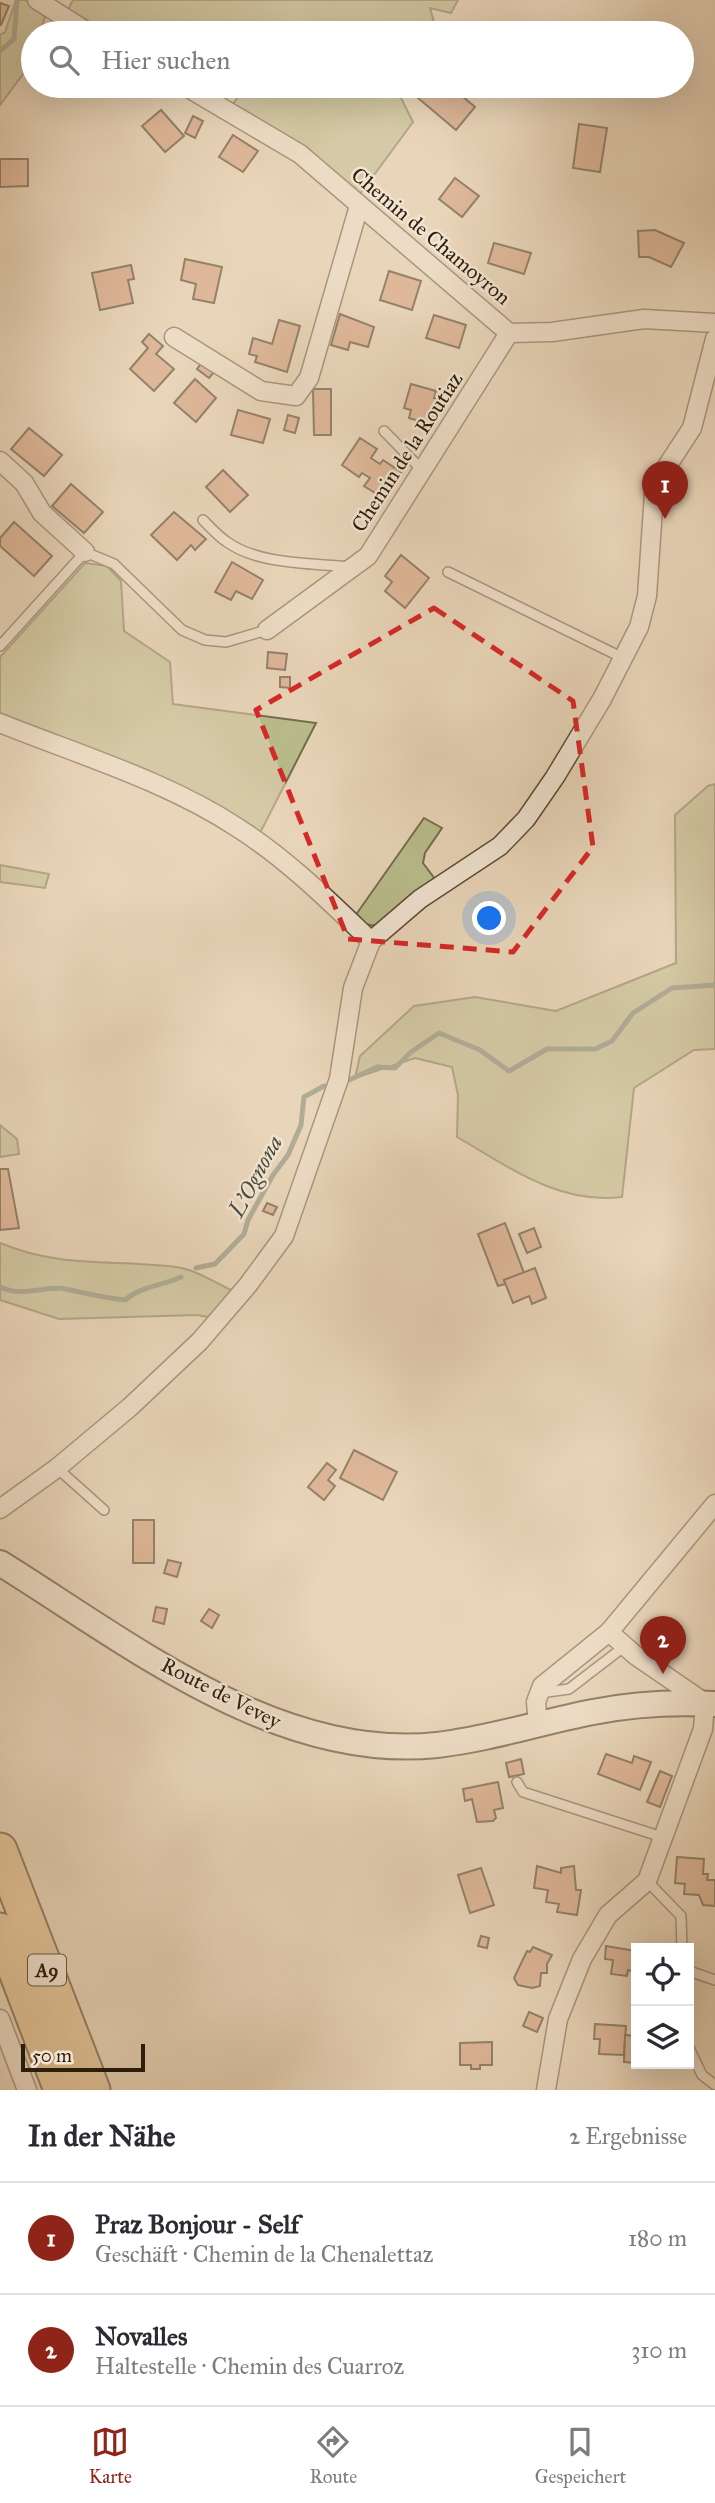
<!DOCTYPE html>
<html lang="de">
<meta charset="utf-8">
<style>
body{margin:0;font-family:"IM FELL Great Primer",serif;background:#f7f7f7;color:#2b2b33}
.controls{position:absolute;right:21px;bottom:21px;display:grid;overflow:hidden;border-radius:0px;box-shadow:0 7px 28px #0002}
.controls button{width:63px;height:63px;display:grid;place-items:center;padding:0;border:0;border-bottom:2px solid #e1e1e2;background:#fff;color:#2b2b33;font:35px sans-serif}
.scale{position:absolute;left:21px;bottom:18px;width:124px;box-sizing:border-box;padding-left:7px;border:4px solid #2d1d0a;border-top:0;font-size:19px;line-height:24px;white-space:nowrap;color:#2d1d0a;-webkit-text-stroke:5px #f1e4d2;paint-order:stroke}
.you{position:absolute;left:490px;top:919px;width:24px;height:24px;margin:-18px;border:5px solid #fff;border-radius:50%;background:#1a73e8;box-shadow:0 0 0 10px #1a73e833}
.badge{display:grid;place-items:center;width:46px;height:46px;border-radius:50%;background:#8f2418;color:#fff;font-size:23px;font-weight:700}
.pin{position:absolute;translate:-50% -58px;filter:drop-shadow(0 2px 4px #0008)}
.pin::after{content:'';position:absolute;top:37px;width:24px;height:21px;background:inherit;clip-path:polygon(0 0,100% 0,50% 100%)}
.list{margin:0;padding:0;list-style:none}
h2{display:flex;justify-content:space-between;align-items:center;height:91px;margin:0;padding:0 28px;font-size:30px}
h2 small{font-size:23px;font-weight:400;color:#7c7c81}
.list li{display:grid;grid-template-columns:46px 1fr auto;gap:21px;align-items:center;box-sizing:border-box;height:112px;padding:0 28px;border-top:2px solid #e1e1e2}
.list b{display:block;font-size:26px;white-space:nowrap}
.list p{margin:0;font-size:23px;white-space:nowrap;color:#7c7c81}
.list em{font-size:23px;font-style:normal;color:#7c7c81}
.icon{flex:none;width:38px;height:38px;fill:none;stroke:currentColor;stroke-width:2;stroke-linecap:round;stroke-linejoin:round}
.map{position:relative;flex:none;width:715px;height:2090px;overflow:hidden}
.search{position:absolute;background:#fff;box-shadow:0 7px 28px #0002;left:21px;right:21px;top:21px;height:77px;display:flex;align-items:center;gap:18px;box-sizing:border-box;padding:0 24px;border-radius:38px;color:#7c7c81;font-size:26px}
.sheet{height:315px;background:#fff}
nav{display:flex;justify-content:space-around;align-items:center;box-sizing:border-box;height:98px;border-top:2px solid #e1e1e2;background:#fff;font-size:19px;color:#7c7c81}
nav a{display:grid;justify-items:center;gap:4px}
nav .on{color:#8f2418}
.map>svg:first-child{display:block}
</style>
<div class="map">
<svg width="715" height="2090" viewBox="0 0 715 2090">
<rect width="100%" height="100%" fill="#e9d6b9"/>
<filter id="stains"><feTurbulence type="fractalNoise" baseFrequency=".00286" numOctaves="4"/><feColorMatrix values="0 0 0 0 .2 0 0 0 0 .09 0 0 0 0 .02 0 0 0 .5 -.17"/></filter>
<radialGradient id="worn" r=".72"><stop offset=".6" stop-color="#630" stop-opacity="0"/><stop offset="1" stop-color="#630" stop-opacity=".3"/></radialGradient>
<g fill="#babd8d" stroke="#746d4c" stroke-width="2">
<path d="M16,0H26L45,15L41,33H33L32,62L0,105V35L5,32Z"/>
<path d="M73,0H458L451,13L430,8L437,33H138L124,26L120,33H98L86,19L67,12Z"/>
<path d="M235,86H410L400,96L413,122L360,194L232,106L242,90Z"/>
<path d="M85,563L107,566L121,581L124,631L170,662L173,704L316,723L260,833L0,717V657Z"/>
<path d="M715,784V1049L694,1050L634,1088L622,1197C559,1205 509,1167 457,1137L458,1095L452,1067L415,1058L355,1078L360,1056L414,1006L475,997L556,1011L676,963L675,815L708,786Z"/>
<path d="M424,818L442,828L425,853L423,863L435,879L378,926L364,924L355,916Z"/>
<path d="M0,865L49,874L45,888L0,882Z"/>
<path d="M0,1125L17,1139L19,1154L0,1157Z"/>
<path d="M0,1243C62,1269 113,1259 176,1267C194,1269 214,1282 231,1290L219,1319L197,1315L59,1319L0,1300Z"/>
</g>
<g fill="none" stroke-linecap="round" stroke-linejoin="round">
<g stroke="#6d7b6e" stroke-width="5">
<path d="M0,51L14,39L17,0"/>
<path d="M349,1080L377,1067L395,1068L411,1052L439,1033L480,1050L509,1071L547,1049H595L612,1041L633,1013L672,988L715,985"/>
<path d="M196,1268L215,1264L244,1234L248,1220L273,1175L288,1155L301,1125L304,1097L324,1086"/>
<path d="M0,1287C23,1298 47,1285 65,1289C86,1293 104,1298 125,1300C141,1286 162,1286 181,1277"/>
</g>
</g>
<g fill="#d39674" stroke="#2d1d0a" stroke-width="2">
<path d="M0,3L9,6L1,25H0Z"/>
<path d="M428,86H450L475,107L456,130L418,98Z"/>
<path d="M161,110L184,136L165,152L142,126Z"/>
<path d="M193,116L203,121L195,138L185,133Z"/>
<path d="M579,124L607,128L600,172L573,168Z"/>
<path d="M233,135L258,151L243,172L219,157Z"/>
<path d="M0,159H28V186L0,187Z"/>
<path d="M455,178L479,196L462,217L439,199Z"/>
<path d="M655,230L684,243L671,267L649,257H639L638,231Z"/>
<path d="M494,243L531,253L524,274L488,263Z"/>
<path d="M185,259L222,267L214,303L193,299L196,284L181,280Z"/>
<path d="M131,265L134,279L128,280L133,303L100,310L92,273Z"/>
<path d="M389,271L421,281L412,310L380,300Z"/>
<path d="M340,314L374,327L368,347L350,342L348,350L331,345Z"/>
<path d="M434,315L466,325L459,348L426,338Z"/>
<path d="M279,320L300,326L287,372L255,362L257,356L249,354L253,338L272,344Z"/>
<path d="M149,334L163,346L156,354L174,369L154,391L130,369L148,348L142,342Z"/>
<path d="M204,360L216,370L209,378L197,369Z"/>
<path d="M195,379L216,398L196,422L174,403Z"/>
<path d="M411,384L436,391L434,398L440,400L432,425L409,418L411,410L404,408Z"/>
<path d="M313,389H331V435H314Z"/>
<path d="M238,410L270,419L263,443L231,435Z"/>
<path d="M288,415L299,418L295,433L284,430Z"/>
<path d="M29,428L62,455L44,476L11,449Z"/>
<path d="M360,438L377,449L371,458L380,464L383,460L401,472L383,498L364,486L370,478L362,473L359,477L342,465Z"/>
<path d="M223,470L248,495L230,512L206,487Z"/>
<path d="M71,484L103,512L84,533L52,506Z"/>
<path d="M174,512L206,539L195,550L191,545L177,560L151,535Z"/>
<path d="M14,522L52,556L34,576L0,546V538Z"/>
<path d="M401,555L429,578L405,608L385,591L392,582L385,576Z"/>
<path d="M232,562L263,580L252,599L236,591L231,600L215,592Z"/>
<path d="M268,652L287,654L285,670L267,668Z"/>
<path d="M280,677H290V688L280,687Z"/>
<path d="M0,1169H8L19,1228L0,1230Z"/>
<path d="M267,1203L277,1207L273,1215L263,1211Z"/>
<path d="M505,1223L524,1273L504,1280L505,1284L498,1286L478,1234Z"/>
<path d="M534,1228L541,1247L527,1253L519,1234Z"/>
<path d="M535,1268L546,1298L532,1304L529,1296L513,1303L504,1280Z"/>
<path d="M354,1450L397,1472L383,1500L340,1478Z"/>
<path d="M327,1463L336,1470L328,1480L335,1486L324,1500L308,1487Z"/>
<rect x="133" y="1520" width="21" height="43"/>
<path d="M168,1560L181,1563L177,1577L164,1573Z"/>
<path d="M156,1607L167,1609L164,1624L153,1621Z"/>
<path d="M209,1609L219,1615L212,1628L201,1621Z"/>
<path d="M606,1754L632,1763L634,1756L651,1762L640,1790L598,1774Z"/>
<path d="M521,1759L524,1774L509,1777L506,1763Z"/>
<path d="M660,1771L672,1776L660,1807L647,1802Z"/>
<path d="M498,1782L503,1808L494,1810L496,1818L493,1821L477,1822L472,1799L465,1801L463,1789Z"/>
<path d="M677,1857L704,1859L703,1874H708L707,1880H715V1906L703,1905L699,1895L684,1894L685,1884L675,1883Z"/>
<path d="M537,1866L561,1873V1868L574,1866L576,1890H581L577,1915L557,1912L559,1904L546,1902L548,1890L534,1888Z"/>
<path d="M481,1868L494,1905L470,1913L458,1875Z"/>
<path d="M481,1936L489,1938L487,1948L478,1946Z"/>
<path d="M606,1946L636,1951V1972L628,1970L627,1976L611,1974L613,1960L605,1959Z"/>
<path d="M533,1947L552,1955L547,1964V1973H541L540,1986L532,1988L518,1985L514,1978L527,1951L530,1952Z"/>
<path d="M529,2012L543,2018L537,2032L523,2026Z"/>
<path d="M595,2024L626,2026L624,2055L599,2054L600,2039H594Z"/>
<path d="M625,2035L636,2036V2063L624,2062Z"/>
<path d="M492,2042V2065H480V2069H471V2065H460V2043Z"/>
</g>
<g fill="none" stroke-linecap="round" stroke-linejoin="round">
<defs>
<g id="lane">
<path d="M384,431L423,471"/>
<path d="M203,520C210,527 218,536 227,542C259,565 312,563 349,567"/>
<path d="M448,572L623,658"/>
<path d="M0,646L85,552L114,564L182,630L205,640L226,642L267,630"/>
<path d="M57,1468L104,1510"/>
<path d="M540,1693L569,1689L625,1646"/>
<path d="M517,1782L523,1792L662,1837"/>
<path d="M647,1881L681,1916L682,1948"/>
<path d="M689,1971L715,1980"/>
<path d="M689,2048L702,2075L715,2085"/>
</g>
<g id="street">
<path d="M37,0L89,33"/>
<path d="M185,86L300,154L509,333L552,332L644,319L715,323"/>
<path d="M174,337L261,391L296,396L309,378L359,206"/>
<path d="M0,461L24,483L42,513L85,552"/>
<path d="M267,630L368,556L509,333"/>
<path d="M0,723C79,755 167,781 238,828C288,860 329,901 371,941"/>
<path d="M0,1509L57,1468L130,1407L200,1341L248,1285L284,1236L339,1079L353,988L371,941L420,899L500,846L526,819L555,777L602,699L639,627L647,596L654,494L658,480L692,428L715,339"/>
<path d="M538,1725L536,1702L542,1686L609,1632L715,1504"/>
<path d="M0,2019L27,2090"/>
<path d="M546,2090L558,2019L582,1959L608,1915L647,1881L703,1729L705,1703L635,1655L609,1632"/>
</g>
<path id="secondary" d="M0,1563C129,1643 277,1762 437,1745C490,1739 541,1722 593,1712C633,1704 675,1702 715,1704"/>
<g id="highway">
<path d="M0,1850L93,2090"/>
<path d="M0,1930L61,2090"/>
</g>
</defs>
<use href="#lane" stroke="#5c4b36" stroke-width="12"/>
<use href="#street" stroke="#5c4b36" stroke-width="21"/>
<use href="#secondary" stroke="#2d1d0a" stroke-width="28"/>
<use href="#highway" stroke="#2d1d0a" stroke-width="37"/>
<use href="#lane" stroke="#f1e4d2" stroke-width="9"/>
<use href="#street" stroke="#f1e4d2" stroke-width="18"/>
<use href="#secondary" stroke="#f1e4d2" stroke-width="24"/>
<use href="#highway" stroke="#e4bb7c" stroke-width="33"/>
</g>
<path d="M0 0H715V2090H0ZM434,608L573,701L593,847L513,952L348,939L256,710Z" fill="#e9d6b9" fill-opacity=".55" fill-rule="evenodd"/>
<path fill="none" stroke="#d62828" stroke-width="5" stroke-dasharray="14 9" stroke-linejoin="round" d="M434,608L573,701L593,847L513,952L348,939L256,710Z"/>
<g text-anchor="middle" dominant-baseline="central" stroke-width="5" stroke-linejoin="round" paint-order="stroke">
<rect fill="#f1e4d2" stroke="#685946" stroke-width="2" x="28" y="1954.5" width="38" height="31" rx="5"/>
<g font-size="19" font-weight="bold" fill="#2d1d0a">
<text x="47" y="1970">A9</text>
</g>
<g font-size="21" fill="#2d1d0a" stroke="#f1e4d2">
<text transform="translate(431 236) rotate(40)">Chemin de Chamoyron</text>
<text transform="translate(407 452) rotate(-57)">Chemin de la Routiaz</text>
<text transform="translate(221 1693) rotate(27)">Route de Vevey</text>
</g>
<g font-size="23" font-style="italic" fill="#4d4c3c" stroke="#f1e4d2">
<text transform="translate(255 1176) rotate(-62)">L'Ognona</text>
</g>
</g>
<rect width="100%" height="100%" filter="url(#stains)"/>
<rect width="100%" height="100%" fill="url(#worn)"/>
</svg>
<div class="controls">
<button><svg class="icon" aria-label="locate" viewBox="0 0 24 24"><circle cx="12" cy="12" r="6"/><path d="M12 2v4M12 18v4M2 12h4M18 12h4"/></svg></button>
<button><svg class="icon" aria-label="layers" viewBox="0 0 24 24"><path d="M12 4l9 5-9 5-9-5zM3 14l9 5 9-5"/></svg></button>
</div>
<div class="scale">50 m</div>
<div class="you"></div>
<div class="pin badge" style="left:665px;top:519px">1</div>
<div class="pin badge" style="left:663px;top:1674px">2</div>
<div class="search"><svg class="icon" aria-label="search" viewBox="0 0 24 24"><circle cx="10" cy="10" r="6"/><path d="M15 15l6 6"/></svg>Hier suchen</div>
</div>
<section class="sheet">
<h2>In der Nähe<small>2 Ergebnisse</small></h2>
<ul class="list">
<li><span class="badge">1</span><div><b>Praz Bonjour - Self</b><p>Geschäft · Chemin de la Chenalettaz</p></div><em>180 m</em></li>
<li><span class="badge">2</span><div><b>Novalles</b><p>Haltestelle · Chemin des Cuarroz</p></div><em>310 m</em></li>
</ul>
</section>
<nav>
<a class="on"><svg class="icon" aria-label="map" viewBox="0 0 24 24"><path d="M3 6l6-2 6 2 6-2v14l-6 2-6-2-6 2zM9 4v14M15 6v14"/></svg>Karte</a>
<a><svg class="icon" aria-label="directions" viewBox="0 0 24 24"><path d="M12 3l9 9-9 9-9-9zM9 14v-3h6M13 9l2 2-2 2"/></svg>Route</a>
<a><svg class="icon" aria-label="saved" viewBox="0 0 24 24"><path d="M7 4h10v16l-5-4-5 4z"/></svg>Gespeichert</a>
</nav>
